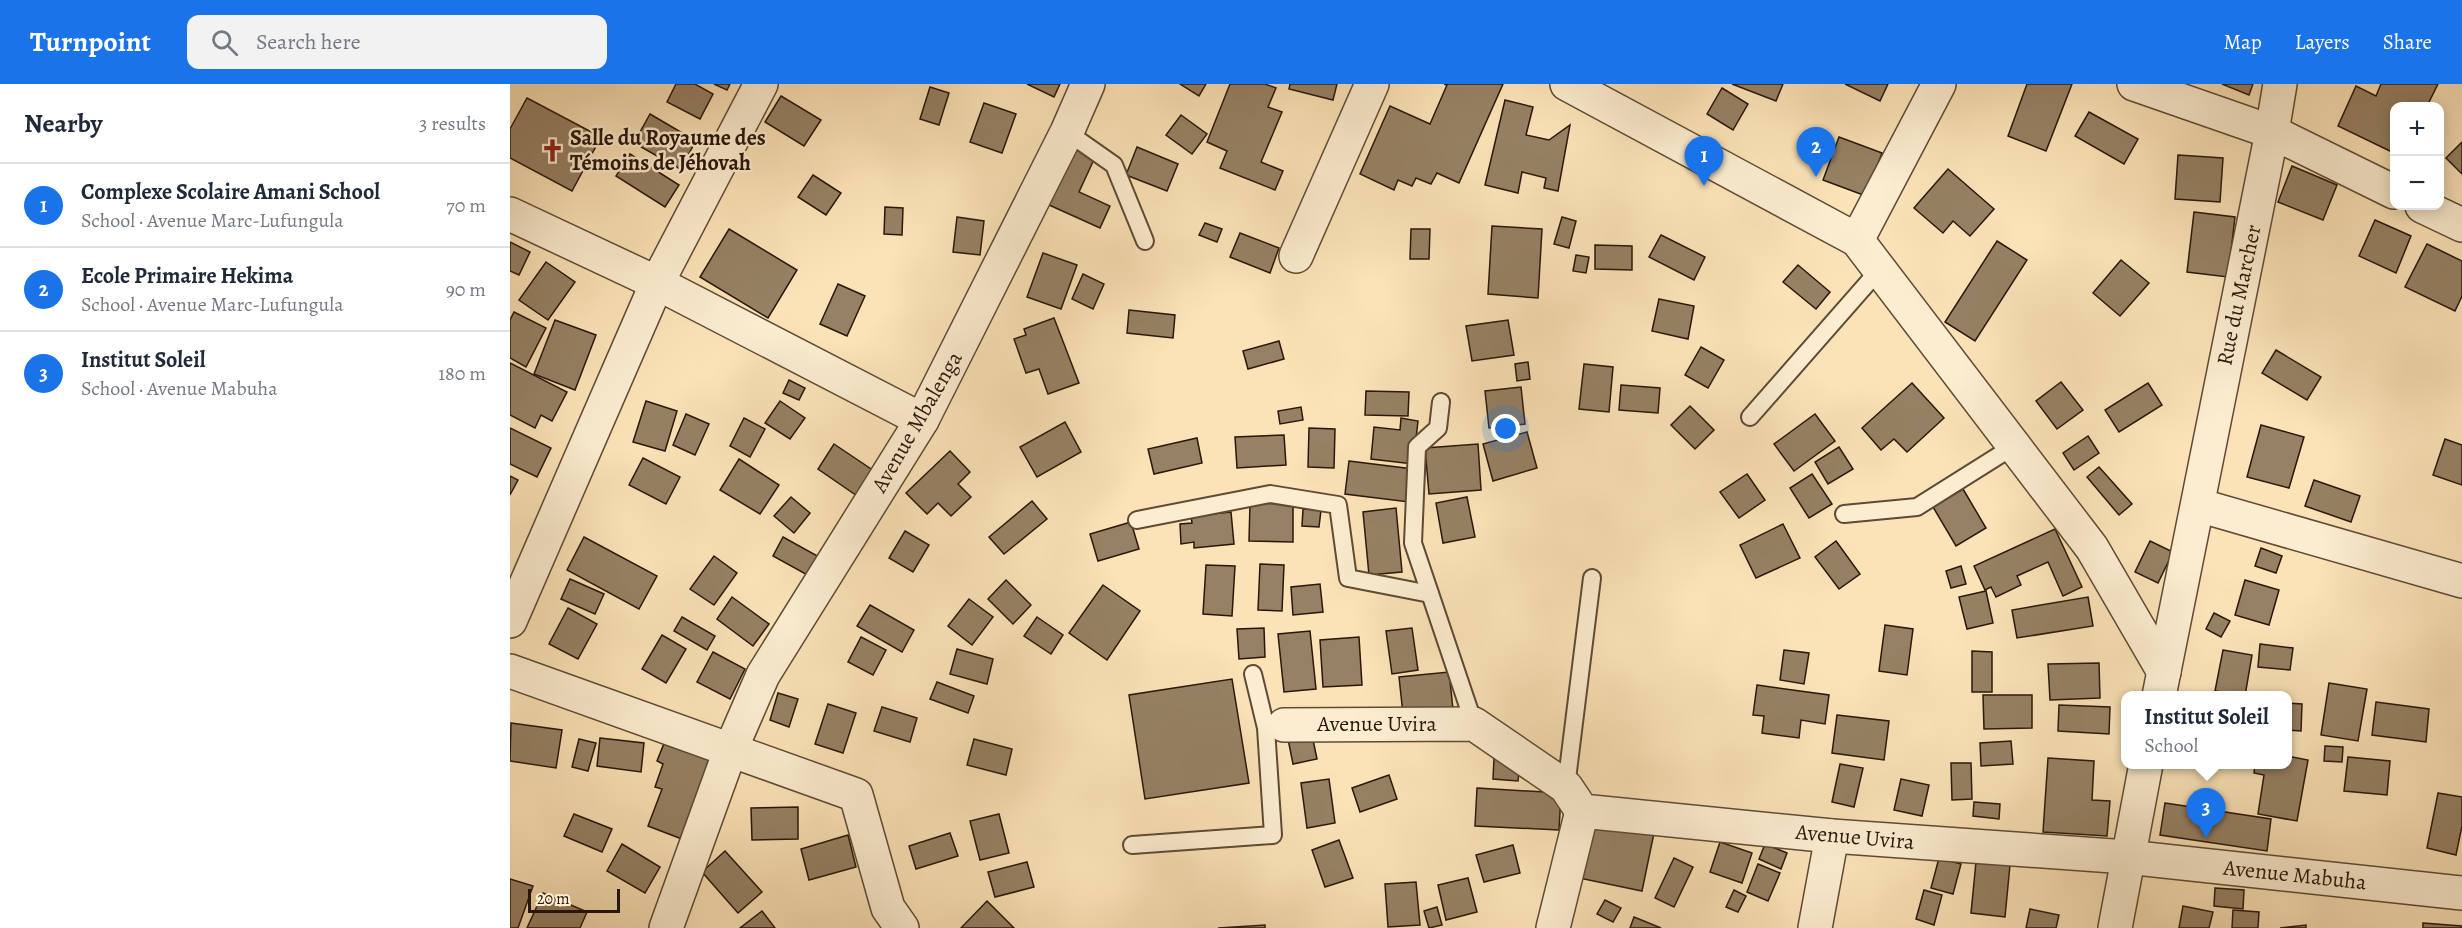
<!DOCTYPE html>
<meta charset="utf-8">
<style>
body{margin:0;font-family:Alegreya,serif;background:#f2f2f3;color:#1f2937}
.controls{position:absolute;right:18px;top:18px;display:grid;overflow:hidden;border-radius:12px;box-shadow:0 3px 15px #0003}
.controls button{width:54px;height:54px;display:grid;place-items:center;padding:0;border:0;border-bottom:2px solid #e0e1e3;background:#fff;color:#1f2937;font:30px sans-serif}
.scale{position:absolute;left:18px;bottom:15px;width:92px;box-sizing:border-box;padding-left:6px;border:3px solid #29170a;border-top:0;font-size:16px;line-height:21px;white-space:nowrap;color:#29170a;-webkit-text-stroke:4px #fcedd0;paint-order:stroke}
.you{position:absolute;left:996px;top:345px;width:21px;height:21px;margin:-15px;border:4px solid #fff;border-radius:50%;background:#1a73e8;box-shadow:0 0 0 9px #1a73e833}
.badge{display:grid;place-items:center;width:39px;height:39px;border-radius:50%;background:#1a73e8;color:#fff;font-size:20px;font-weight:700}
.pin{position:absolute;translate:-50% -50px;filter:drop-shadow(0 2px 3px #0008)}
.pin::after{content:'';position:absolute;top:32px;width:21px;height:18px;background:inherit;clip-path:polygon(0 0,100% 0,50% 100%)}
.popup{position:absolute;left:1611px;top:607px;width:171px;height:78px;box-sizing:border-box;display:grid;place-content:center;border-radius:12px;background:#fff;filter:drop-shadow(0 2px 4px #0005);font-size:20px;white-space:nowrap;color:#747a83}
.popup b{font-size:22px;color:#1f2937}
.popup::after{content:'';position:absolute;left:50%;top:100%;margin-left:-12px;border:12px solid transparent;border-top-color:#fff}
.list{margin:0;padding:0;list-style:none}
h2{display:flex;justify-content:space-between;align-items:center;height:78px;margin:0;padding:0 24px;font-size:26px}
h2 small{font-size:20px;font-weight:400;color:#747a83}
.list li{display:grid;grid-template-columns:39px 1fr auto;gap:18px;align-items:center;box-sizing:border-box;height:84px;padding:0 24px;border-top:2px solid #e0e1e3}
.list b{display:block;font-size:22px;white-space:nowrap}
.list p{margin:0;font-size:20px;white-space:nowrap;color:#747a83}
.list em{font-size:20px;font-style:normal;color:#747a83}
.icon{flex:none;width:33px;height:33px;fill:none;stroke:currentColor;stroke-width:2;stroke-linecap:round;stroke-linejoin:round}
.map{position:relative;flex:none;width:1952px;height:844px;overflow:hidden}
header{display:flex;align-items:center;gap:36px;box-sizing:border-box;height:84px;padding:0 30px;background:#1a73e8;color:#fff}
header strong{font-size:28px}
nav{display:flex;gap:33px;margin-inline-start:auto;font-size:21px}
.search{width:420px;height:54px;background:#f2f2f3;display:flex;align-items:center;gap:15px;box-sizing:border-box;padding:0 21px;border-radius:12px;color:#747a83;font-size:22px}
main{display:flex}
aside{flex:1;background:#fff}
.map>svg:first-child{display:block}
</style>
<header>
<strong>Turnpoint</strong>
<div class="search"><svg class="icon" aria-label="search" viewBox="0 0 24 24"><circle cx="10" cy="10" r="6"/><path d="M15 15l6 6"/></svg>Search here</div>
<nav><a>Map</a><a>Layers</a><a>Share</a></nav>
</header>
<main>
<aside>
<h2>Nearby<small>3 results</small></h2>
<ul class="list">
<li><span class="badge">1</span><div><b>Complexe Scolaire Amani School</b><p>School · Avenue Marc-Lufungula</p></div><em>70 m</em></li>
<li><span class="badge">2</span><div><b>Ecole Primaire Hekima</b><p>School · Avenue Marc-Lufungula</p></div><em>90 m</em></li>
<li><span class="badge">3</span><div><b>Institut Soleil</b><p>School · Avenue Mabuha</p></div><em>180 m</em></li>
</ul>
</aside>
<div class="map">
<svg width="1952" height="844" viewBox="0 0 1952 844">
<rect width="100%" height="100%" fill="#fbe3b7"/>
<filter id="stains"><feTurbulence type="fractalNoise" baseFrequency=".00333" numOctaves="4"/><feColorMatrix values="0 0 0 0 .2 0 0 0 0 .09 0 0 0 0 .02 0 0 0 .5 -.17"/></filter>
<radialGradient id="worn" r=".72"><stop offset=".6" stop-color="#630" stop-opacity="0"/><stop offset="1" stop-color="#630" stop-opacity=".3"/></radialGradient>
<g fill="#968164" stroke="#29170a" stroke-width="1.5">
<path d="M166,0H185L203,10L190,35L157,18Z"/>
<path d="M204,0H220L217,6Z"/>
<path d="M517,0H550L544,13Z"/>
<path d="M670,0H696L689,12Z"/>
<path d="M720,0H755L766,4L758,23L772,28L751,78L773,87L765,106L710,84L717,67L697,58Z"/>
<path d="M780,0H827L823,16L779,5Z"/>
<path d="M934,0H993L949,99L927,89L921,100L906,94L902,102L888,96L884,106L850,90L880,22L920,40L937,1Z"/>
<path d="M1222,0H1273L1266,17Z"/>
<path d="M1335,0H1378L1370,17Z"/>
<path d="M1517,0H1562L1536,67L1498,52Z"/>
<path d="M1712,0H1743L1739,11Z"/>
<path d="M1871,0H1928L1917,22H1884V69L1828,42L1846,2L1866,12Z"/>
<path d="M420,3L439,9L429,41L410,35Z"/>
<path d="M1212,4L1238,20L1223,46L1197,30Z"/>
<path d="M271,12L311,36L294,62L255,38Z"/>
<path d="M17,14L91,53L62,107L0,74V45Z"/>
<path d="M995,16L1023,23L1016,51L1039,56L1060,41L1048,107L1034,104L1036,94L1012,88L1008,109L975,101Z"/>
<path d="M474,19L506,30L492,69L460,58Z"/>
<path d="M1579,28L1628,55L1614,80L1565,52Z"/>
<path d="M140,30L186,57L170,85L124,59Z"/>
<path d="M671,31L697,50L682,70L656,51Z"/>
<path d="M1329,53L1372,69L1356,112L1313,96Z"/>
<path d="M1952,58V90L1936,74Z"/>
<path d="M564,59L587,69L569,108L600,122L590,144L537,120Z"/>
<path d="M627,63L668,80L657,107L616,91Z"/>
<path d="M120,70L169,101L155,123L106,92Z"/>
<path d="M1668,71L1713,74L1710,118L1665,115Z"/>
<path d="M1782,82L1827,101L1813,136L1768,118Z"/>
<path d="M1438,85L1484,125L1460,152L1443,137L1433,149L1404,124Z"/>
<path d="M303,91L331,109L316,131L288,113Z"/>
<path d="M375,123L393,124L392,151L374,150Z"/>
<path d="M1684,128L1725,133L1718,193L1677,188Z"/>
<path d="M447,133L474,137L470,171L443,168Z"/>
<path d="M1052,133L1066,137L1059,164L1044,160Z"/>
<path d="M1865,136L1901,152L1886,189L1849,172Z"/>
<path d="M695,139L712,145L707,158L689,151Z"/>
<path d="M982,142L1032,145L1028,214L978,210Z"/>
<path d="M219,145L287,186L258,234L190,193Z"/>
<path d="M901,145H920L919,175H900Z"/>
<path d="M730,149L769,164L760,189L720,173Z"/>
<path d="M1151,151L1195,173L1184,196L1139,173Z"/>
<path d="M1487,157L1517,176L1465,257L1435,238Z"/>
<path d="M0,158L20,168L9,191L0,187Z"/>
<path d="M1917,160L1952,177V212L1945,227L1895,203Z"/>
<path d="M1085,161L1122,162V186L1085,185Z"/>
<path d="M533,169L567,181L551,225L517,213Z"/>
<path d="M1066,171L1079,173L1076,189L1063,187Z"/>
<path d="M1611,176L1639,199L1610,232L1583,209Z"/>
<path d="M36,178L65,198L38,236L9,216Z"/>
<path d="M1288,181L1320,208L1306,225L1273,198Z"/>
<path d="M573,190L594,200L583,225L562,215Z"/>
<path d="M328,200L355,212L337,252L310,240Z"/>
<path d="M1149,215L1184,222L1178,255L1142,247Z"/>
<path d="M619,226L665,231L663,254L617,249Z"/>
<path d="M4,228L36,244L16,283L0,274V236Z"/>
<path d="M544,234L569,299L538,310L529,285L516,289L504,255L516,251L514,245Z"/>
<path d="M45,236L86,251L65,306L24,290Z"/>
<path d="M998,236L1004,271L962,277L956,242Z"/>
<path d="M769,257L774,275L738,285L733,267Z"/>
<path d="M1191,263L1214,276L1198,304L1175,291Z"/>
<path d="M1766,266L1811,293L1797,316L1752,289Z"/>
<path d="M1018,278L1020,295L1007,297L1005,280Z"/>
<path d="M0,279L57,308L42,337L31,331L25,344L0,331Z"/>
<path d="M1074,280L1103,283L1099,328L1069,325Z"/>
<path d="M279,296L295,304L289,316L273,309Z"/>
<path d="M1551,298L1573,326L1547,345L1526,317Z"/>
<path d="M1402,299L1434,334L1397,368L1384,355L1371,366L1352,344Z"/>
<path d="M1638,299L1652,321L1609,348L1595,326Z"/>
<path d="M1111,301L1150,304L1148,329L1109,326Z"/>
<path d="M1011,303L1015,340L979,344L975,307Z"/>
<path d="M856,307L899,308L898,332L855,331Z"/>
<path d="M136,317L167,327L155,367L123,358Z"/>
<path d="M270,317L295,334L280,355L255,339Z"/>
<path d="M1180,322L1204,346L1185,365L1161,341Z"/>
<path d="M791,323L793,336L770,340L768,327Z"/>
<path d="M176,330L199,340L185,371L163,361Z"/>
<path d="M1305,330L1325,357L1284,387L1264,360Z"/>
<path d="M234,334L255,345L240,373L220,362Z"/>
<path d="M891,334L908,337L903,380L861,375L864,343L890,346Z"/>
<path d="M555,338L571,368L527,393L510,363Z"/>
<path d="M1751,341L1794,353L1779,404L1737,393Z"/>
<path d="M0,344L41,364L27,393L0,380Z"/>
<path d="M799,344L825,345L824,384L798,383Z"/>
<path d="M1017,348L1027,384L983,397L973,360Z"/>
<path d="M774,351L776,381L727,384L725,353Z"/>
<path d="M1578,352L1589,369L1564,386L1553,369Z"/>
<path d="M687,354L692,379L644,390L638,365Z"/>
<path d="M1935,355L1952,361V401L1923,391Z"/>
<path d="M324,360L370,391L353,416L308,385Z"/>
<path d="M968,360L971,406L919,410L915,364Z"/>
<path d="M1329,363L1343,385L1318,400L1305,378Z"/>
<path d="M440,367L460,388L448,400L461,413L441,432L428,419L417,430L396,409Z"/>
<path d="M133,374L170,393L156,420L119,401Z"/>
<path d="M229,375L269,401L250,430L210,406Z"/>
<path d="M839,377L903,385L899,418L835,410Z"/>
<path d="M1589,383L1622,420L1609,431L1577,393Z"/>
<path d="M1237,390L1255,416L1229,434L1210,408Z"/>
<path d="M1302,390L1322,420L1299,434L1280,404Z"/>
<path d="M0,392L8,396L0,411Z"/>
<path d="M1804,396L1850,412L1841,438L1795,422Z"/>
<path d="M1453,405L1476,444L1446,462L1423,423Z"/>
<path d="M281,413L300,429L284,449L264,432Z"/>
<path d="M957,413L965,453L933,459L926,419Z"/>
<path d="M522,417L537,435L494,470L479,453Z"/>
<path d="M740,419L783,420V458L739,457Z"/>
<path d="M886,424L892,488L859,491L853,428Z"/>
<path d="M793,425L811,426L809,443L792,442Z"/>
<path d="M721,428L724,460L684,464V458L671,460L670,440L682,439L681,432Z"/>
<path d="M621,438L629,465L588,477L580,450Z"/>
<path d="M1273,440L1290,474L1246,494L1230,461Z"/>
<path d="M1545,445L1572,503L1553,512L1538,478L1507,492L1511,501L1486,513L1481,503L1475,506L1464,482Z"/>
<path d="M395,447L419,461L403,488L379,474Z"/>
<path d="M74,453L147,492L129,525L57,486Z"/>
<path d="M273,453L311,474L301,493L263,472Z"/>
<path d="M1326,457L1350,490L1329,505L1305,473Z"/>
<path d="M1640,457L1663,468L1648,499L1625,488Z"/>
<path d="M1751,464L1772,472L1766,489L1745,482Z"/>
<path d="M204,472L227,489L204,521L180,505Z"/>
<path d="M750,480L774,481L772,527L748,526Z"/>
<path d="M696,481L725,482L722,532L693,530Z"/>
<path d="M1451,482L1456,500L1441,504L1436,487Z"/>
<path d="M60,495L94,510L85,530L51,515Z"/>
<path d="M496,496L521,521L503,540L478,515Z"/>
<path d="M1735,496L1769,506L1759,541L1725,531Z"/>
<path d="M810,500L813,528L783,531L781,503Z"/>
<path d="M593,501L630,527L597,576L559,549Z"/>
<path d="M1476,507L1483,539L1457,545L1449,513Z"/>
<path d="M222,513L259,540L243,562L207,535Z"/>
<path d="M1578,513L1583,542L1507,554L1502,526Z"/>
<path d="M459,515L483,533L462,561L438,542Z"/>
<path d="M360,521L404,546L392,568L347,542Z"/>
<path d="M58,524L87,540L68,575L39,560Z"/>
<path d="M1704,529L1720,537L1711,553L1696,545Z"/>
<path d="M172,533L205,552L197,566L164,547Z"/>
<path d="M527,533L553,551L541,570L514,552Z"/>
<path d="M1375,541L1403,545L1397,591L1369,587Z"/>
<path d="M754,544L755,573L729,575L727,545Z"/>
<path d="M902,544L908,586L882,590L876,547Z"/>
<path d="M800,547L806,605L774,608L768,550Z"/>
<path d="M152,551L176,565L156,599L132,585Z"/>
<path d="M351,553L376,566L363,591L338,578Z"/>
<path d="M849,553L852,601L813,603L810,556Z"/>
<path d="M1750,560L1783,564L1780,586L1748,583Z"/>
<path d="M447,565L483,575L477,600L440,590Z"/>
<path d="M1274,566L1299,569L1294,600L1270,596Z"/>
<path d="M1713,566L1742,571L1735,612L1705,607Z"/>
<path d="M1462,567L1482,568V608H1462Z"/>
<path d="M203,568L235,585L220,615L187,598Z"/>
<path d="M1589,579L1590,614L1540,616L1538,580Z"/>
<path d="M939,588L943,625L893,630L889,593Z"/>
<path d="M722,595L739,699L635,715L619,611Z"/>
<path d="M427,598L464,612L458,629L420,615Z"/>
<path d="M1819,599L1857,605L1848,657L1811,651Z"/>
<path d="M1247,601L1319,611L1315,640L1291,636L1289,654L1252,649L1254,632L1243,631Z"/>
<path d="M268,609L288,615L279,643L260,636Z"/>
<path d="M1473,611H1522V644L1474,645Z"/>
<path d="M1866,618L1919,625L1916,658L1862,651Z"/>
<path d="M1777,619L1792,620L1791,647L1777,646Z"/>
<path d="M318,620L346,629L333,669L305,660Z"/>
<path d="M1549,621L1600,623L1599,650L1548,647Z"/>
<path d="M372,623L407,634L400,658L364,647Z"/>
<path d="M1327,631L1379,637L1374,676L1322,669Z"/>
<path d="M1,639L52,646L46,684L0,677Z"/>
<path d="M802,651L807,675L783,680L778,655Z"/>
<path d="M90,654L134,659L131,688L87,682Z"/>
<path d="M69,655L86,659L78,687L62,683Z"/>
<path d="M464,655L502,665L496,691L457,681Z"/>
<path d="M155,657L207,677L177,757L138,742L152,705L145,703L153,680L147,677Z"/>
<path d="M1501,657L1503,680L1471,682L1470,659Z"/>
<path d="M1815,662L1833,663L1832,678L1814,677Z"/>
<path d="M1777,672L1798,676L1787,737L1748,730L1754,691L1744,689L1745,680H1777Z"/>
<path d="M1838,673L1880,677L1877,711L1834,707Z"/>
<path d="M1538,674L1584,677L1582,716L1600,717L1597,752L1533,748Z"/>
<path d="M984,675L1010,677L1008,697L983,695Z"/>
<path d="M1441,679H1461L1462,715L1442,716Z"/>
<path d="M1330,680L1353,684L1344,723L1322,718Z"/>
<path d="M879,691L887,715L850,728L842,704Z"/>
<path d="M819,695L825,739L797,744L791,699Z"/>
<path d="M1391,695L1419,701L1412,732L1384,726Z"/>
<path d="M967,704L1051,709L1049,746L965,742Z"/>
<path d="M1928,709L1952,713V742L1946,771L1917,764Z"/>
<path d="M1464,718L1490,720L1489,735L1463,732Z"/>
<path d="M1655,719L1761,735L1757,767L1650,751Z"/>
<path d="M288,723V755L242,756L241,724Z"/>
<path d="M64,730L102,745L92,768L54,752Z"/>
<path d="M489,730L499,769L470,776L460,737Z"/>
<path d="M1081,736L1144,749L1132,807L1069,794Z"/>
<path d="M440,749L448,772L406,785L399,762Z"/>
<path d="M338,751L346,783L299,796L291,765Z"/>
<path d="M829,756L843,794L815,803L802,766Z"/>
<path d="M1210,758L1242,769L1232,799L1200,788Z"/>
<path d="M112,760L150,783L135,809L97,787Z"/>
<path d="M1255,760L1277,769L1271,785L1249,775Z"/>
<path d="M1003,761L1010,789L974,798L966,771Z"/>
<path d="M215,767L252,808L228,829L192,788Z"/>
<path d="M1164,774L1183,783L1164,823L1145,814Z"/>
<path d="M1429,774L1451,780L1443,810L1421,804Z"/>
<path d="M517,778L524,803L485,813L478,788Z"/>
<path d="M1466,778L1500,781L1495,833L1461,829Z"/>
<path d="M1248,780L1270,789L1258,817L1237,808Z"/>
<path d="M958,794L967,828L936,836L928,801Z"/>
<path d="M0,795L23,802L8,844H0Z"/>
<path d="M906,798L910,841L878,843L875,800Z"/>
<path d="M1705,804L1734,806L1733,825L1704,822Z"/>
<path d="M1224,806L1236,812L1228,828L1216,823Z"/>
<path d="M1414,806L1432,811L1424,841L1406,835Z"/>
<path d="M33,809L77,828L70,844H17Z"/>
<path d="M1095,816L1111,824L1103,838L1087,830Z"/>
<path d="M477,817L504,844H451Z"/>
<path d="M1673,822L1703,828L1699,844H1669Z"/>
<path d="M927,823L932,841L919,844L914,827Z"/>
<path d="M1520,825L1549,831L1546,844H1516Z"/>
<path d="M1723,826L1749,828L1748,844H1722Z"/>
<path d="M252,827L265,844H230Z"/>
<path d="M1124,833L1151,844H1120Z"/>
<path d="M1913,839L1952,842V844H1913Z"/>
<path d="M755,841V844H708Z"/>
<path d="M1796,841V844H1770Z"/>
</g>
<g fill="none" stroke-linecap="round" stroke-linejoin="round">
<defs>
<g id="service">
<path d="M557,48L604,81L635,157"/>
<path d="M931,318L928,344L907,363L903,459L964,640"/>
<path d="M1240,333L1369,186"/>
<path d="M1334,430L1407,423L1504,362"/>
<path d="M627,436L760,410L828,421L838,494L920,510"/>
<path d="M1056,703L1082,494"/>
<path d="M622,761L763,751L756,644L743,590"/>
</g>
<g id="minor">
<path d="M1057,0L1347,156L1582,464L1654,588"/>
<path d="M1624,0L1762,48L1884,108"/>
<path d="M1912,122L1952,141"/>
<path d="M0,130L147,199L412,336"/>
<path d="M1347,156L1429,0"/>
<path d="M786,172L862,0"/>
<path d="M1688,421L1952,497"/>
<path d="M0,537L147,199L251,0"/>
<path d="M0,587L346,711L378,824L392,844"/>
<path d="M1649,612L1762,48L1770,0"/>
<path d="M774,641L964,640L1056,703L1072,727L1322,752L1617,773L1952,809"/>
<path d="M156,844L220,667L253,591L412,336L557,48L578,0"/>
<path d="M1043,844L1072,727"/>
<path d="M1305,844L1322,752"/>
<path d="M1605,844L1636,680"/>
</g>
</defs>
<use href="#service" stroke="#5e4a35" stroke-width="20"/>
<use href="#minor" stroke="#5e4a35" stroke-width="36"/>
<use href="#service" stroke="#fcedd0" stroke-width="16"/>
<use href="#minor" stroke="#fcedd0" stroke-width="33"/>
</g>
<defs>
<symbol id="church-bare" viewBox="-9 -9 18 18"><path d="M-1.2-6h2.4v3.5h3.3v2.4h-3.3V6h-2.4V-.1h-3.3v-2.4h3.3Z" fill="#8f2418" stroke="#fcedd0" stroke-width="2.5" paint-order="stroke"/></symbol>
</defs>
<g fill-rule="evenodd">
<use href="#church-bare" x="26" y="50" width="33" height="33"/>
</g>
<g text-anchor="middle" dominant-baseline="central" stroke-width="5" stroke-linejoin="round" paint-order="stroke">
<g font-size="22" font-weight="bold" fill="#29170a" stroke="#fcedd0" text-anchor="start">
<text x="60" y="54">Salle du Royaume des<tspan x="60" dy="25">Témoins de Jéhovah</tspan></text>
</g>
<g font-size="22" fill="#29170a" stroke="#fcedd0">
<text transform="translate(1729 211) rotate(-78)">Rue du Marcher</text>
<text transform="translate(407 338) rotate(-60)">Avenue Mbalenga</text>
<text x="867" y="640">Avenue Uvira</text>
<text transform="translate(1345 753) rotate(5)">Avenue Uvira</text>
<text transform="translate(1785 791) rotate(6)">Avenue Mabuha</text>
</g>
</g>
<rect width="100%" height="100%" filter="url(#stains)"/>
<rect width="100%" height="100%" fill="url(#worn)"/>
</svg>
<div class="controls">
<button>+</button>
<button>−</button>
</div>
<div class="scale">20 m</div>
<div class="you"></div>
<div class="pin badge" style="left:1194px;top:102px">1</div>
<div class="pin badge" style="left:1306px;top:93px">2</div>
<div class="pin badge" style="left:1696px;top:754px">3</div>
<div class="popup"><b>Institut Soleil</b>School</div>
</div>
</main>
